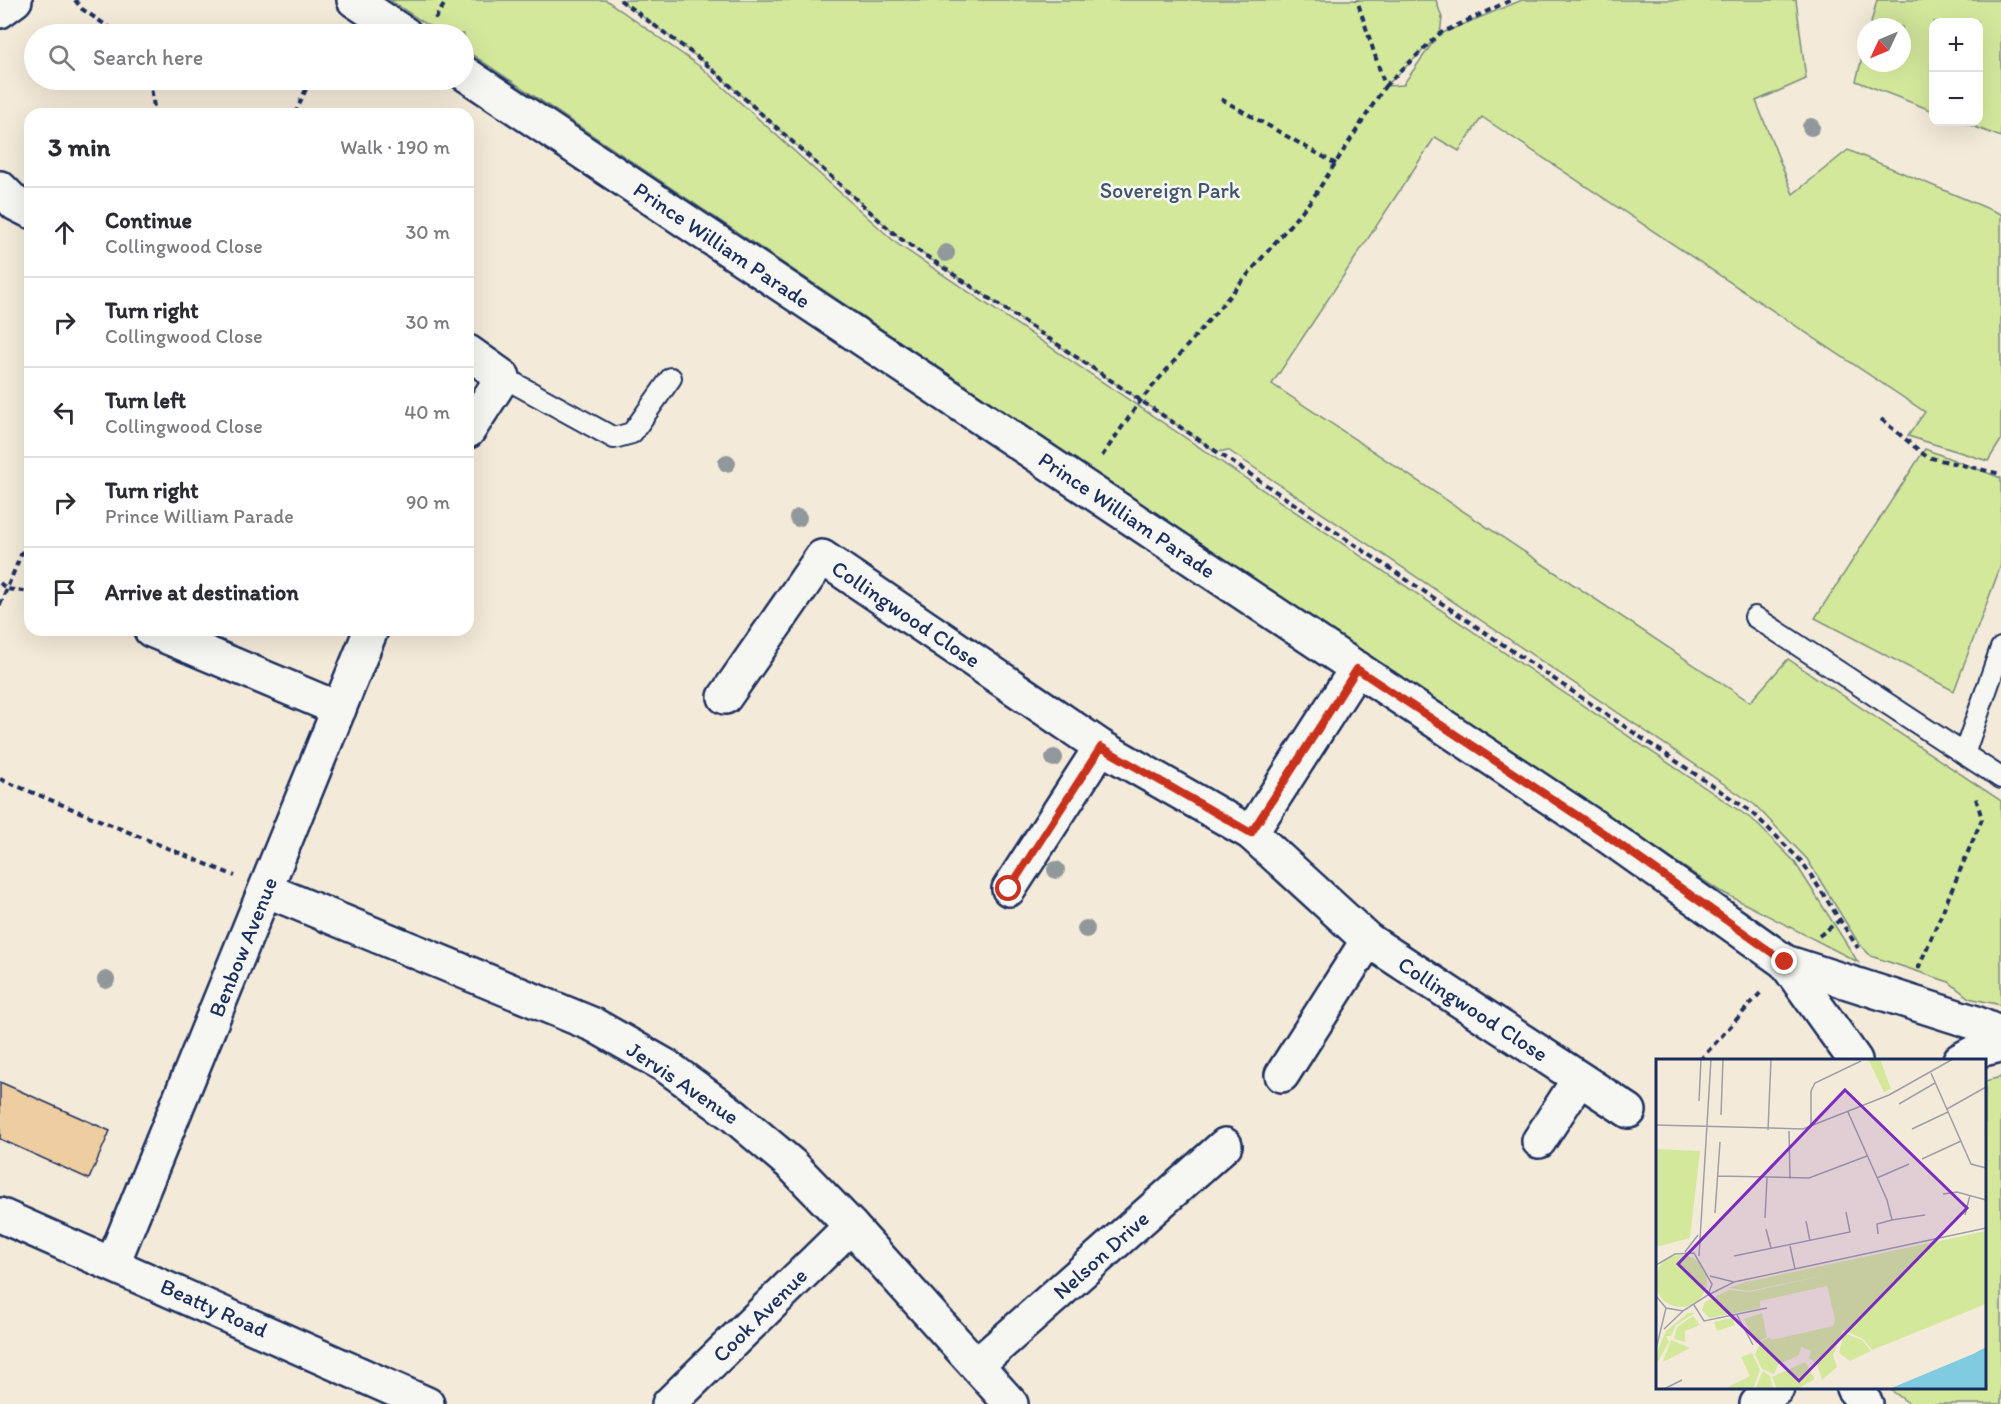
<!DOCTYPE html>
<meta charset="utf-8">
<style>
body{margin:0;font-family:Itim,sans-serif;background:#f2f2f3;color:#2b2b33}
.controls{position:absolute;right:18px;top:18px;display:grid;overflow:hidden;border-radius:12px;box-shadow:0 6px 24px #0002}
.controls button{width:54px;height:54px;display:grid;place-items:center;padding:0;border:0;border-bottom:2px solid #e1e1e2;background:#fff;color:#2b2b33;font:30px sans-serif}
.compass{position:absolute;left:1857px;top:18px;width:54px;height:54px;border-radius:50%;background:#fff;box-shadow:0 6px 24px #0002;rotate:226deg}
.stop{position:absolute;width:18px;height:18px;margin:-14px;border:4px solid #c8321e;border-radius:50%;background:#fff}
.stop.end{background:#c8321e;border-color:#fff;box-shadow:0 2px 6px #0008}
.list{margin:0;padding:0;list-style:none}
h2{display:flex;justify-content:space-between;align-items:center;height:78px;margin:0;padding:0 24px;font-size:26px}
h2 small{font-size:20px;font-weight:400;color:#7c7c81}
.list li{display:grid;grid-template-columns:39px 1fr auto;gap:18px;align-items:center;box-sizing:border-box;height:90px;padding:0 24px;border-top:2px solid #e1e1e2}
.list b{display:block;font-size:22px;white-space:nowrap}
.list p{margin:0;font-size:20px;white-space:nowrap;color:#7c7c81}
.list em{font-size:20px;font-style:normal;color:#7c7c81}
.icon{flex:none;width:33px;height:33px;fill:none;stroke:currentColor;stroke-width:2;stroke-linecap:round;stroke-linejoin:round}
.map{position:relative;flex:none;width:2001px;height:1404px;overflow:hidden}
.search{position:absolute;background:#fff;box-shadow:0 6px 24px #0002;left:24px;top:24px;width:450px;height:66px;display:flex;align-items:center;gap:15px;box-sizing:border-box;padding:0 21px;border-radius:33px;color:#7c7c81;font-size:22px}
.panel{position:absolute;background:#fff;box-shadow:0 6px 24px #0002;left:24px;top:108px;width:450px;height:528px;border-radius:18px}
.map>svg:first-child{display:block}
</style>
<div class="map">
<svg width="2001" height="1404" viewBox="0 0 2001 1404">
<rect width="100%" height="100%" fill="#f4ead9"/>
<filter id="ink" filterUnits="userSpaceOnUse"><feTurbulence type="fractalNoise" baseFrequency=".0167" numOctaves="2"/><feDisplacementMap in="SourceGraphic" scale="12" xChannelSelector="R" yChannelSelector="G"/><feConvolveMatrix kernelMatrix="1 2 1 2 8 2 1 2 1" color-interpolation-filters="sRGB"/></filter>
<g filter="url(#ink)">
<g fill="#d4e89c" stroke="#788c7d" stroke-width="1.5" fill-rule="evenodd">
<path d="M390,0H606L702,68L896,243L1753,820L1794,861L1858,962L1720,891L464,49V34H441Z"/>
<path d="M620,0H1436L1442,18L1440,34L1522,0H1796L1806,79L1756,101L1793,194L1848,150L2001,214V440L1988,461L1908,436L1925,412L1482,117L1459,151L1435,137L1272,384L1750,702L1788,659L2001,801V1005L1969,998L1949,982L1871,956L1859,944L1807,859L1755,805L1228,450L1217,452L898,237L704,62ZM1436,38L1403,85L1386,86Z"/>
<path d="M1877,0H2001V137L1962,122H1978V22H1934L1933,111L1856,81L1866,43V63H1902V27H1870Z"/>
<path d="M1925,449L2001,478V565L1954,691L1815,618Z"/>
<path d="M2001,1077V1404H1910L1888,1388H1984L1985,1081Z"/>
</g>
<path fill="#eecda0" stroke="#1b2f5e" stroke-width="1.5" d="M0,1082L110,1131L89,1179L0,1139Z"/>
<g fill="none" stroke-linecap="round" stroke-linejoin="round">
<defs>
<g id="service">
<path d="M503,377L614,438L632,433L671,378"/>
<path d="M1755,617L2001,778"/>
<path d="M1964,754L2001,648"/>
</g>
<g id="minor">
<path d="M0,11L15,0"/>
<path d="M0,188L16,204L30,211"/>
<path d="M468,352L503,377L468,431"/>
<path d="M151,630L339,709"/>
<path d="M725,697L822,557L1101,747L1251,833L1368,940L1629,1111"/>
<path d="M1251,833L1357,668"/>
<path d="M1009,889L1101,747"/>
<path d="M266,890L594,1025L666,1066L733,1115L791,1164L851,1226L1011,1404"/>
<path d="M1282,1075L1368,940"/>
<path d="M1539,1141L1579,1079"/>
<path d="M0,1215L427,1404"/>
<path d="M113,1263L371,630"/>
<path d="M977,1365L1225,1145"/>
<path d="M669,1404L851,1226"/>
</g>
<g id="tertiary">
<path d="M354,0L405,34"/>
<path d="M464,73L1602,832L1785,962L1973,1022L2001,1034"/>
<path d="M1785,962L1855,1060"/>
<path d="M1960,1060L1979,1050L2001,1045"/>
<path d="M1853,1388L1866,1404"/>
<path d="M1757,1404L1777,1388"/>
</g>
</defs>
<use href="#service" stroke="#1b2f5e" stroke-width="24"/>
<use href="#minor" stroke="#1b2f5e" stroke-width="38"/>
<use href="#tertiary" stroke="#1b2f5e" stroke-width="38"/>
<g stroke="#1b2f5e" stroke-width="4" stroke-dasharray="6 4.5" stroke-linecap="butt">
<path d="M75,0L82,9L119,34"/>
<path d="M620,0L704,62L898,237L1753,813L1803,863L1858,948"/>
<path d="M435,19L447,0"/>
<path d="M150,80L155,114"/>
<path d="M1385,86L1439,34L1511,0"/>
<path d="M1221,99L1336,164"/>
<path d="M295,114L310,80"/>
<path d="M1881,419L1927,457L2001,474"/>
<path d="M1102,456L1141,400L1313,198L1385,86L1357,0"/>
<path d="M0,583L7,589L30,592"/>
<path d="M0,605L25,545L30,481"/>
<path d="M0,779L235,876"/>
<path d="M1819,936L1840,920"/>
<path d="M1918,969L1982,819L1975,795"/>
<path d="M1700,1060L1762,991"/>
</g>
<use href="#service" stroke="#f6f6f2" stroke-width="20"/>
<use href="#minor" stroke="#f6f6f2" stroke-width="33"/>
<use href="#tertiary" stroke="#f6f6f2" stroke-width="33"/>
</g>
<g fill="#91989c">
<circle cx="1811" cy="127" r="9"/>
<circle cx="946" cy="253" r="9"/>
<circle cx="727" cy="463" r="9"/>
<circle cx="798" cy="518" r="9"/>
<circle cx="1054" cy="758" r="9"/>
<circle cx="1056" cy="870" r="9"/>
<circle cx="1086" cy="929" r="9"/>
<circle cx="106" cy="980" r="9"/>
</g>
</g>
<g fill="none" stroke-linecap="round" stroke-linejoin="round" filter="url(#ink)">
<path stroke="#c8321e" stroke-width="8" d="M1009,889L1101,747L1251,833L1357,669L1602,832L1785,962"/>
</g>
<g text-anchor="middle" dominant-baseline="central" stroke-width="5" stroke-linejoin="round" paint-order="stroke">
<g font-size="22" fill="#40546a" stroke="#f6f6f2">
<text x="1170" y="190">Sovereign Park</text>
</g>
<g font-size="22" fill="#1b2f5e" stroke="#f6f6f2">
<text transform="translate(722 245) rotate(34)">Prince William Parade</text>
<text transform="translate(1127 515) rotate(34)">Prince William Parade</text>
<text transform="translate(906 614) rotate(34)">Collingwood Close</text>
<text transform="translate(243 947) rotate(-68)">Benbow Avenue</text>
<text transform="translate(1473 1009) rotate(33)">Collingwood Close</text>
<text transform="translate(683 1083) rotate(34)">Jervis Avenue</text>
<text transform="translate(1101 1255) rotate(-42)">Nelson Drive</text>
<text transform="translate(214 1308) rotate(24)">Beatty Road</text>
<text transform="translate(760 1315) rotate(-45)">Cook Avenue</text>
</g>
</g>
<g transform="translate(1656 1059)">
<rect width="330" height="330" fill="#f4ead9"/>
<path d="M212,0H224L235,30L228,33ZM0,90L44,92L34,179L0,188ZM330,172V245L216,291L207,280L187,271L177,296L181,308L166,321L161,305L153,299L155,292L145,288L143,296L122,306L118,315L106,310L99,295L105,282L114,278L115,281L177,267L179,261L171,227L104,242V249L53,259L46,251L49,243L72,231L94,233L170,216L93,232L72,229L90,223ZM-1 222a26 26 0 1 1 52 0a26 26 0 1 1-52 0ZM32,254H39L20,266L15,277H10L13,283L0,306V295L10,272ZM106,254L111,278L99,284L88,260ZM37,257L44,266L29,272V283L18,280L21,268ZM76,259L79,266L61,272L58,263ZM188,274L206,281L215,292L194,302L183,294ZM15,281L34,289L7,303V302ZM96,294L104,311L97,330H68L94,317L85,298ZM149,303L159,320L141,330H121L116,318ZM107,312L114,317L117,330H99Z" fill="#d4e89c"/>
<path d="M330,288V330H233L317,295Z" fill="#81cbe1"/>
<path fill="none" stroke="#9d9fa8" stroke-width="1.5" d="M275,14L315,105L330,109M43,42L45,0M243,45L279,24M291,50L330,28M192,53L231,141L236,161L269,156M65,56L67,0M0,66L147,70L233,36L297,0M155,68V32L159,24L205,2M256,70L292,53M112,71L115,0M133,72L134,120M266,100L305,82M62,117L153,119L211,97M221,119L253,105M287,135L301,133L330,141M59,154L64,83M309,156L314,136M109,159L111,119M150,162L154,182M110,170L115,189M222,175L221,165L236,161M134,187L139,210M29,193L42,176M43,197L55,0M78,197L194,173L190,153M0,206L19,195L38,194L56,225L52,236L27,252L10,249L0,237M54,217L78,223M52,236L78,223L330,169M38,246L48,262L111,249M81,256L97,286M8,270L27,252M0,290L10,249M8,330L26,321"/>
<path fill="#7b2cbf" fill-opacity="0.15" stroke="#7b2cbf" stroke-width="3" d="M189,31L311,149L143,322L22,205Z"/>
<rect width="330" height="330" fill="none" stroke="#1b2f5e" stroke-width="3"/>
</g>
</svg>
<div class="controls">
<button>+</button>
<button>−</button>
</div>
<svg class="compass" viewBox="-18 -18 36 36"><path d="M0-13l5 13h-10z" fill="#e53935"/><path d="M0 13l5-13h-10z" fill="#7c7c81"/></svg>
<div class="stop" style="left:1009px;top:889px"></div>
<div class="stop end" style="left:1785px;top:962px"></div>
<div class="search"><svg class="icon" aria-label="search" viewBox="0 0 24 24"><circle cx="10" cy="10" r="6"/><path d="M15 15l6 6"/></svg>Search here</div>
<section class="panel">
<h2>3 min<small>Walk · 190 m</small></h2>
<ul class="list">
<li><svg class="icon" aria-label="ahead" viewBox="0 0 24 24"><path d="M12 20V5M6 11l6-6 6 6"/></svg><div><b>Continue</b><p>Collingwood Close</p></div><em>30 m</em></li>
<li><svg class="icon" aria-label="right" viewBox="0 0 24 24"><path d="M7 20v-9h11M14 6l5 5-5 5"/></svg><div><b>Turn right</b><p>Collingwood Close</p></div><em>30 m</em></li>
<li><svg class="icon" aria-label="left" viewBox="0 0 24 24"><path d="M17 20v-9H6M10 6l-5 5 5 5"/></svg><div><b>Turn left</b><p>Collingwood Close</p></div><em>40 m</em></li>
<li><svg class="icon" aria-label="right" viewBox="0 0 24 24"><path d="M7 20v-9h11M14 6l5 5-5 5"/></svg><div><b>Turn right</b><p>Prince William Parade</p></div><em>90 m</em></li>
<li><svg class="icon" aria-label="arrive" viewBox="0 0 24 24"><path d="M6 21V4h12l-3 4 3 4H6"/></svg><div><b>Arrive at destination</b></div></li>
</ul>
</section>
</div>
